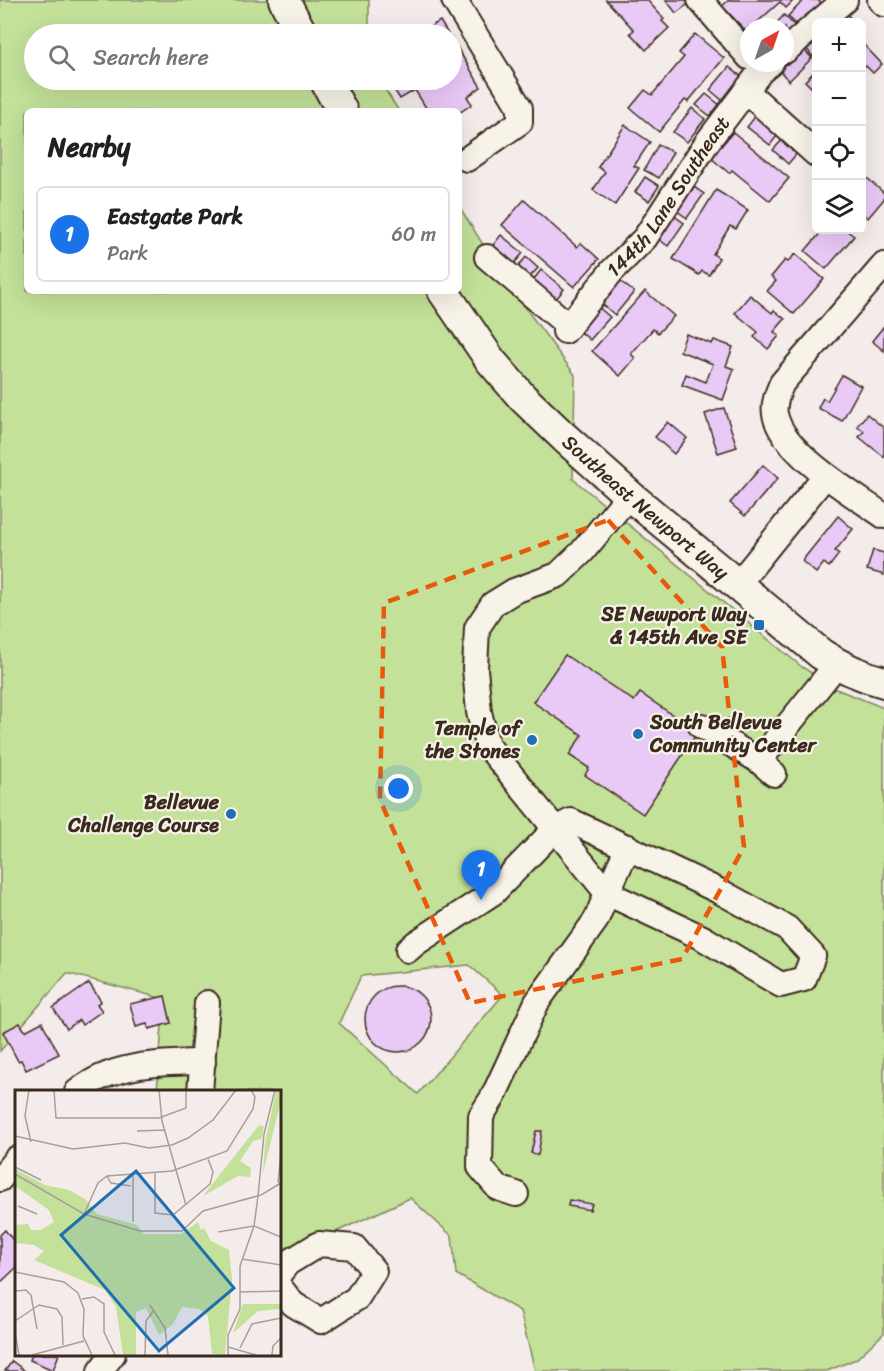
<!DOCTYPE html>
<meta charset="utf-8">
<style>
body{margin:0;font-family:Sriracha,sans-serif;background:#f2f2f2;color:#202124}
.controls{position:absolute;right:18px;top:18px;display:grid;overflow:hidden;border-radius:9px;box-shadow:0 6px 24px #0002}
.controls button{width:54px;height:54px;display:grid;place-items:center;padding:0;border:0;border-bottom:2px solid #e0e0e0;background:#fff;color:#202124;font:30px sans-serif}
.compass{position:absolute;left:740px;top:18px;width:54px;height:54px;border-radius:50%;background:#fff;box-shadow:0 6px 24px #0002;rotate:40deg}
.you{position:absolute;left:399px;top:789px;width:21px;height:21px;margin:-15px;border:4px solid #fff;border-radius:50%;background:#1a73e8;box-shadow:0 0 0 9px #1a73e833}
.badge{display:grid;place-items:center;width:39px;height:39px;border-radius:50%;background:#1a73e8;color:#fff;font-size:20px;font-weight:700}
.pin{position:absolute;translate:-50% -50px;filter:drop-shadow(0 2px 3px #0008)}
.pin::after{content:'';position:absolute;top:32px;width:21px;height:18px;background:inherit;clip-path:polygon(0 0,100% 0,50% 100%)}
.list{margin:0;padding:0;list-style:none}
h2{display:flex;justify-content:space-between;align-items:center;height:78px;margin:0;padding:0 24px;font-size:26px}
h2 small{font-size:20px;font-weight:400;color:#757577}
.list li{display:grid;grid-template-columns:39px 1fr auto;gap:18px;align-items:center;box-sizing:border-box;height:96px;margin:0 12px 12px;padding:0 12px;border:2px solid #e0e0e0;border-radius:9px}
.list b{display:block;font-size:22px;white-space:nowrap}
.list p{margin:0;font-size:20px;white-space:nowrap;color:#757577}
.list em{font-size:20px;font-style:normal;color:#757577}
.icon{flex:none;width:33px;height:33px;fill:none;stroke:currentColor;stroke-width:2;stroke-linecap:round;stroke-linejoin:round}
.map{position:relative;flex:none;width:884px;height:1371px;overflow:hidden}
.search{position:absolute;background:#fff;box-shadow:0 6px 24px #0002;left:24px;top:24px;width:438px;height:66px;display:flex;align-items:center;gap:15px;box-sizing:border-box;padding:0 21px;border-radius:33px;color:#757577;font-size:22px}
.panel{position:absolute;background:#fff;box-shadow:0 6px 24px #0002;left:24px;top:108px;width:438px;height:186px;border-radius:9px}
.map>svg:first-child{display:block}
</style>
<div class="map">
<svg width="884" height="1371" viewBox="0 0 884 1371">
<rect width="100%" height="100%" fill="#f4ebeb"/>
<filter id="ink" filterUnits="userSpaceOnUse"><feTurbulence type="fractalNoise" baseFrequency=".0167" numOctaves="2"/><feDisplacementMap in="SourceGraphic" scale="12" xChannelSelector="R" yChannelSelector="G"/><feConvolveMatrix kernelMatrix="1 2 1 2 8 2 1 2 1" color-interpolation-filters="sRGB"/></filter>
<g filter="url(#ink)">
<path fill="#c3e199" stroke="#7f865c" stroke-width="1.5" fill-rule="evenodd" d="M0,0H369V34H34V80H379L399,111H27V291H459V206L507,283L575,375L573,479L802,667L836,689L884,708V1333L856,1359L827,1371H535L520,1311L456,1274L452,1236L410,1198L279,1258V1092H157L164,999L67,973L0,1051ZM469,965L503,995L418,1094L339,1023L361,976Z"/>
<g fill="#e9c9f6" stroke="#3b2a1e" stroke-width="1.5">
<path d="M606,0H647L664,19L662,21L669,28L646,50L630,33L634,30Z"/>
<path d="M666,0H689L691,2L676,13Z"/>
<path d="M729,0H794L786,8L780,2L752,27H749L747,32L722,6Z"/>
<path d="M804,0H818L824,6L800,29L788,16Z"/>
<path d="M844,11L854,22H831Z"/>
<path d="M784,15L797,28L785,39V27H773Z"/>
<path d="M440,21L448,34H418Z"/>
<path d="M695,34L724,58L688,102L685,100L659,132L630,108L645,90L652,95L684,57L679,53Z"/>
<path d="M816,34V54L813,57L803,44Z"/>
<path d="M452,39L481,87L467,97L472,104L459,113V111H428L415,90L400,99L388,80H452Z"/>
<path d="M862,43L882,64L873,73L866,66L862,70Z"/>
<path d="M800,46L812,58L789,81L777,68L785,63Z"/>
<path d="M729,67L742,77L723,101L710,90Z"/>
<path d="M816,70V92L805,81Z"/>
<path d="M706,94L720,105L710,116L696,105Z"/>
<path d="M692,108L705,119L687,142L673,132Z"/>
<path d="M758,113L781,131L770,145L747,127Z"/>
<path d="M625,125L650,142L634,166L639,168L615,205L593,190L605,172L598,167Z"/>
<path d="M733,132L789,178L770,201L732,170L729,173L711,158Z"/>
<path d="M784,138L798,152L788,164L773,150Z"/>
<path d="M658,145L673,152L659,178L644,170Z"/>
<path d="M645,177L659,186L649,201L635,192Z"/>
<path d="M867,178L884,193V199L868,218L862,213V184Z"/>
<path d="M690,184L704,194L687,218L673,208Z"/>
<path d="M716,190L748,210L736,229L730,226L713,254L719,258L709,275L702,271L699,275L673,259Z"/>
<path d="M524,200L577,247L581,243L599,259L574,287L502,225Z"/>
<path d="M670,213L684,223L668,246L654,236Z"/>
<path d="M823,230H846L854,236L826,269L805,251Z"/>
<path d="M501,235L523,253L512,266L490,249Z"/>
<path d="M795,254L824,279L794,314L767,291L776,281L771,277L785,260L788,262Z"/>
<path d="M526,257L538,268L526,281L515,270Z"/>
<path d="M541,270L564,289L553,303L530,284Z"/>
<path d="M620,281L634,292L615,315L602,304Z"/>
<path d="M645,291L674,316L658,333L653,329L631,354L635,358L620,376L592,351Z"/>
<path d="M750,295L772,313L774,310L785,319L774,332L779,336L768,349L754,337L758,332L735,313Z"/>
<path d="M597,306L610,317L590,340L577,329Z"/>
<path d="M884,326V351L872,341Z"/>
<path d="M686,334L712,344L714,340L733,347L726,366L734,369L723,400L682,385L686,374L706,382L713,364L680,351Z"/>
<path d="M842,375L861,386L842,421L818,408L823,398L827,401Z"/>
<path d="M724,408L737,447L718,453L705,414Z"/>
<path d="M867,414L884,428V457L859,437L864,431L857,426Z"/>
<path d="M668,422L687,438L674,454L655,437Z"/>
<path d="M763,465L778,478L745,516L730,503Z"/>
<path d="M838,516L853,529L835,551L839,554L829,567L824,563L816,573L802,561Z"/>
<path d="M873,550L884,553V575L867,570Z"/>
<path d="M565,655L634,701L640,693L698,732L643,814L585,775L589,768L569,755L582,735L533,702Z"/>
<path d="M89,983L101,1001L97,1004L102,1011L82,1025L79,1020L67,1029L53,1008Z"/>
<circle cx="398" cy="1019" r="33"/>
<path d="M165,996L171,1023L149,1029L147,1024L136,1027L130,1004Z"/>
<path d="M42,1022L59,1054L26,1070L21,1060L18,1061L3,1032L20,1023L25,1031Z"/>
<path d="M536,1131H542L538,1155L531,1153Z"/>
<path d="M569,1200L592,1204L590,1210L568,1206Z"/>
<path d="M5,1230L16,1244V1268L0,1283V1235Z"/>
<path d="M32,1354H59L53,1370L30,1360Z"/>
<path d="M12,1361L25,1371H5Z"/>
</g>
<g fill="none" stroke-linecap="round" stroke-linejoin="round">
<defs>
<g id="minor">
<path d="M454,0L520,108V122L467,159"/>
<path d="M700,0L749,57"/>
<path d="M880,0L884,4"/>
<path d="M819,22L845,0"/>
<path d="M785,51L816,24"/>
<path d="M746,91L816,154"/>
<path d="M487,257L569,326"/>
<path d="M884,265L782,383C778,392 773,403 775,414C782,453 853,494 884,516"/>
<path id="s1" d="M565,331L612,271L645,238L708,141L761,71L771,63"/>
<path d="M738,584L825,476"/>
<path d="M701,726L759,761L774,774"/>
<path d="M759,761L837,664"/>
<path d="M408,950L416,943L494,892L555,829L571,821L721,892L787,928L813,956L804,979L781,985L703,938L607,893L628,847"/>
<path d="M77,1092C112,1063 160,1063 203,1062"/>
<path d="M200,1092L207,1003"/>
<path d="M0,1179L16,1159"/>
<path d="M516,1194L498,1188L480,1167L481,1116L493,1097L537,1002L596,920L607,893L487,745L479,712L475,669L477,628L493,604L514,591L558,575L582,552L629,495"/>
<path d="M279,1274L288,1263L319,1244L354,1247L374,1271L357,1298L321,1321L293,1304L279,1286"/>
<path d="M100,1371L113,1354"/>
</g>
<g id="major">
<path d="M284,0L302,34"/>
<path d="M325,80L342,111"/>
<path id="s2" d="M443,291L491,361L523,398L565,438L629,495L821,654C841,667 861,676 884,682"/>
</g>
</defs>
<use href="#minor" stroke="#3b2a1e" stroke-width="28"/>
<use href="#major" stroke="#3b2a1e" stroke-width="34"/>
<use href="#minor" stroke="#f7f3e8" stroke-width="24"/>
<use href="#major" stroke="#f7f3e8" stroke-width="30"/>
</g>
</g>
<path fill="none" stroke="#e8590c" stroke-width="4.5" stroke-dasharray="12 8" stroke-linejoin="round" d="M608,520L722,647L744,847L682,959L470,1003L380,800L384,603Z"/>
<g fill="#1f6fb2" stroke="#f7f3e8" stroke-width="2">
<rect x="753" y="619" width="12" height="12" rx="3"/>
<circle cx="638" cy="734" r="6"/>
<circle cx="532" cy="740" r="6"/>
<circle cx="231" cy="814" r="6"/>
</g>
<g text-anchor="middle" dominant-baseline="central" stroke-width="4.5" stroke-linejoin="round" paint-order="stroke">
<g font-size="20" fill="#3b2a1e" stroke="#f7f3e8">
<text stroke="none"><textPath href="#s1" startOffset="170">144th Lane Southeast</textPath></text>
<text stroke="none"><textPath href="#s2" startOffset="298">Southeast Newport Way</textPath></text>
</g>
<g font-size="20" font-weight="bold" fill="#3b2a1e" stroke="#f7f3e8" text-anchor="end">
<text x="747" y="614">SE Newport Way<tspan x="747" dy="23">&amp; 145th Ave SE</tspan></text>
<text x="650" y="722" text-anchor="start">South Bellevue<tspan x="650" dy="23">Community Center</tspan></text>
<text x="520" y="728">Temple of<tspan x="520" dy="23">the Stones</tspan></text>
<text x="219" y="802">Bellevue<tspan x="219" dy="23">Challenge Course</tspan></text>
</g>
</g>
<g transform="translate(15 1090)">
<rect width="266" height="266" fill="#f4ebeb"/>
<path d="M261,0H265V15L248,83L250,53ZM244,35L249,36L247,49L238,51L225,71L236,78L235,87L223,86L188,106ZM0,79L30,95L54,100L70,109L82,124L122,135L129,144H166L183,132L186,140L189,138L196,151L214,160L217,189L210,265L197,264L193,226L184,219L167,217L158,234L144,245L131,218L121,222V265H108L101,217L90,200L19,170L29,161L19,155L0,153V135L13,134L16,140H25L39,132L34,120L0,96ZM228,214H265V219L243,221L218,243Z" fill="#c3e199"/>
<path fill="none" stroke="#aa9e99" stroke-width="1.5" d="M14,0L10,26L16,52M39,0L41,28H144L171,18V0M130,0H144L147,31L171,115M122,41L150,40M0,46L58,59L110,53L134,58L157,55L173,48L198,30L221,0M0,77L26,90M140,82V123L158,125L195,94L198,82L193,69M0,84L69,124L125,141H167L188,121L246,105L266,93M92,86L96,93L116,96M263,93L266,63M243,106L249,44L260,0M3,116L22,124M69,124L83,93L92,86L157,81L212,61L238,19L240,7L236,0M118,132V82M203,142L239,136L266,147M227,169L266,175M0,182L49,192L63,203L69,219L68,246L77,265M0,201L11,200L16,205L22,239M225,202L266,201M67,209L79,207L89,214V242L100,265M135,215L150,238L153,265M0,231L24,215L42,219L47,227L48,255M0,242L4,265M213,257L241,265M225,258L237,234L266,228M17,265L69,251M130,265L131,231L139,220M213,265V245L225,219V176L239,136L243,106M257,265L258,256L266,248"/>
<path fill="#1f6fb2" fill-opacity="0.15" stroke="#1f6fb2" stroke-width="3" d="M121,81L219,198L144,261L46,145Z"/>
<rect width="266" height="266" fill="none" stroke="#3b2a1e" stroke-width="3"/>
</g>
</svg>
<div class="controls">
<button>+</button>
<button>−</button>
<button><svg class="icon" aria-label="locate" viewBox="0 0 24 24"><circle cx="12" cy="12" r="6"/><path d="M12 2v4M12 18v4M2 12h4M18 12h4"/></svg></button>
<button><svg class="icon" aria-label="layers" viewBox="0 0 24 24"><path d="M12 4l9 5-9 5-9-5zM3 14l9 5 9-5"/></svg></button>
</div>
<svg class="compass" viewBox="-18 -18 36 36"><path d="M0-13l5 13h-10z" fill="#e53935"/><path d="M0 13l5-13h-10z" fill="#757577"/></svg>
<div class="you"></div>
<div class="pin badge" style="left:481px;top:900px">1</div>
<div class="search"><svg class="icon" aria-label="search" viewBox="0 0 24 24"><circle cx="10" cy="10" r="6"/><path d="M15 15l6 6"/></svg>Search here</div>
<section class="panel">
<h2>Nearby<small></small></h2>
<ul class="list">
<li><span class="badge">1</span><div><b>Eastgate Park</b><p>Park</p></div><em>60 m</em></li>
</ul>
</section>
</div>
